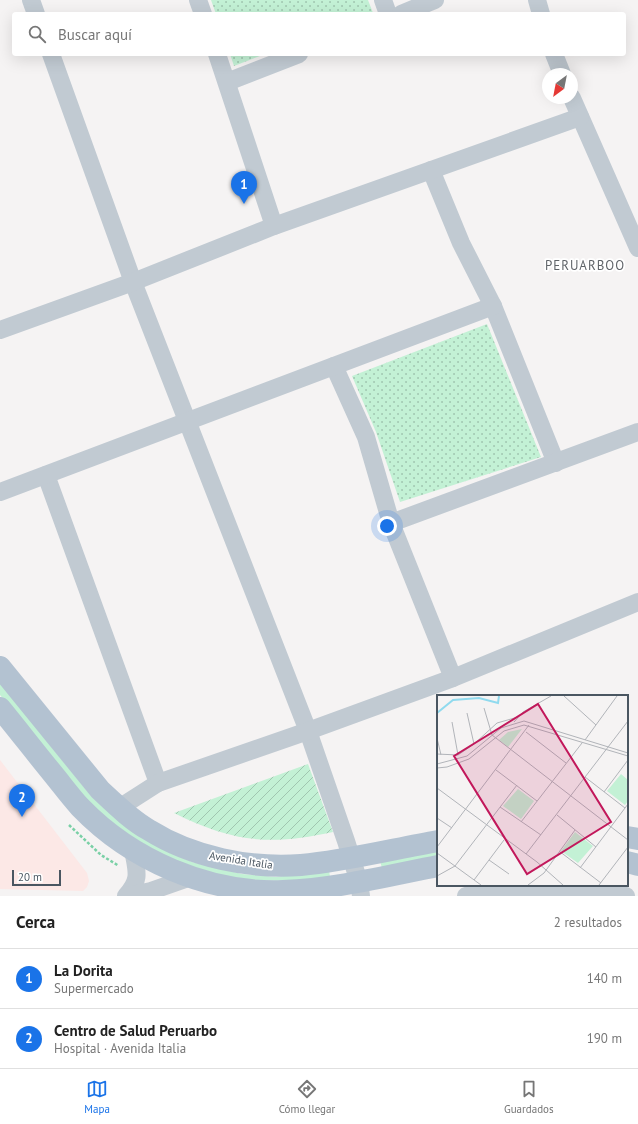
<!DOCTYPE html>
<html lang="es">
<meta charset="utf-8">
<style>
body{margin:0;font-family:"PT Sans",sans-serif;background:#f2f2f2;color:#222}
.compass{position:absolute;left:542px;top:68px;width:36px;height:36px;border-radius:50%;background:#fff;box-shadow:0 4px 16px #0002;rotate:212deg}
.scale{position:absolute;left:12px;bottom:10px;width:49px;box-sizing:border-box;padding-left:4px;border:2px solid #4a5661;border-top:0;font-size:11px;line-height:14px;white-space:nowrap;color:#4a5661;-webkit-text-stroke:3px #fff;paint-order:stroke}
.you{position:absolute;left:387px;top:526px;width:14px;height:14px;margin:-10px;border:3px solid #fff;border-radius:50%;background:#1a73e8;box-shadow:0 0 0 6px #1a73e833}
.badge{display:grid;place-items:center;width:26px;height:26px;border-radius:50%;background:#1a73e8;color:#fff;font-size:13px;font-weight:700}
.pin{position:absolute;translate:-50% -33px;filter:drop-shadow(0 1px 2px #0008)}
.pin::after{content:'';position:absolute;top:21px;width:14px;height:12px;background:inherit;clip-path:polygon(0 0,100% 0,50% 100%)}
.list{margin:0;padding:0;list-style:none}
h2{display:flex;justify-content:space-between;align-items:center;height:52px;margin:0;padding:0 16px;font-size:17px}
h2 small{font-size:13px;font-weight:400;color:#767676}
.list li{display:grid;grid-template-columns:26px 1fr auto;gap:12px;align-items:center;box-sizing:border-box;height:60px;padding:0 16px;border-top:1px solid #e0e0e0}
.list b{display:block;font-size:15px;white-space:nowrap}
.list p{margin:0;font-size:13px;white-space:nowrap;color:#767676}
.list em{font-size:13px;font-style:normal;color:#767676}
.icon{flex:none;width:22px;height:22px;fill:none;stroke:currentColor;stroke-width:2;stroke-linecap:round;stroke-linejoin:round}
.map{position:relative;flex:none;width:638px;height:896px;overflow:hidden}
.search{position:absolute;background:#fff;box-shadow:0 4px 16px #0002;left:12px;right:12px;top:12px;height:44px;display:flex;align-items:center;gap:10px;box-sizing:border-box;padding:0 14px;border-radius:4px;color:#767676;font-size:15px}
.sheet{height:172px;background:#fff}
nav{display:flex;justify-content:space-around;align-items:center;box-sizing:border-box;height:56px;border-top:1px solid #e0e0e0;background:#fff;font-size:11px;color:#767676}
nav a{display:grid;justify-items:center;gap:2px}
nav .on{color:#1a73e8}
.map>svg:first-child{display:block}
</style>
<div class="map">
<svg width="638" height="896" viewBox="0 0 638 896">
<defs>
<pattern id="park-dots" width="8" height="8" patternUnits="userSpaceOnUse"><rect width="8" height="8" fill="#c3f1d5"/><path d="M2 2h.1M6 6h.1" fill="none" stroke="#a0c6b0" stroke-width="1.8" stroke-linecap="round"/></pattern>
<pattern id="garden-furrows" width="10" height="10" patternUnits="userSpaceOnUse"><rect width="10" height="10" fill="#c3f1d5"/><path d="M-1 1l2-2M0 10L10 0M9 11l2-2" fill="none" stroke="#a0c6b0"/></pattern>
</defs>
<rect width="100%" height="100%" fill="#f5f3f3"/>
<path fill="#fce8e6" d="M0,760L87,873L89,881L87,887L83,891L0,889Z"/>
<g fill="#c3f1d5">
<path d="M0,683L91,796L120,822L158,847L192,862L242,874L276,877L329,870L330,877C232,891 159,867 86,800C76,791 68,778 59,768C39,743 20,719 0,695Z"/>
<path d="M438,850V858L382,868L380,861Z"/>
</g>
<g fill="url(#park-dots)">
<path d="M211,0H368L373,13L216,14Z"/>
<path d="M230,54H265L234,66Z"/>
<path d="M487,324L541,457L400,502L376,432L352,376Z"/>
</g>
<path fill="url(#garden-furrows)" d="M308,764L333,832C270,846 232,842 174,813Z"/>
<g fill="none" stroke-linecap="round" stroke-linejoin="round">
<path stroke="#7ad0a6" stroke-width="2.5" stroke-dasharray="3 2" stroke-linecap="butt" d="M69,825L101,855L119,866"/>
<g stroke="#c1cad2" stroke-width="18">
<path d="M31,0L36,14"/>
<path d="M198,0L203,14"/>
<path d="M383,0L388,14"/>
<path d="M537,0L541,14"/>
<path d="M401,14L435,0"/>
<path d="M51,54L133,282L308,731L346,841L359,882L361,896"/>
<path d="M217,54L274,226"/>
<path d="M554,54L562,74"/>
<path d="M227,82L299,54"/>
<path d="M572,98L638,248"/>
<path d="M431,170L461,243L493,306L556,463"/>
<path d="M0,330L133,282L274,226L580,117"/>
<path d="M334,366L366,437L391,523L453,678"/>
<path d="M46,475L158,783"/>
<path d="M0,492L493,306"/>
<path d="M391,523L638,432"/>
<path d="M119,808L158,783L308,731L453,678L638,602"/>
<path d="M126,896C141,879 137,872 133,850"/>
<path d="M127,896L151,891L191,877"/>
<path d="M466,896L484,893L608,890L626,896"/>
</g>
<g stroke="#b3c2d1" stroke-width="22">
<path d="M0,667L100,790C115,804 131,820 149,830C192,857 250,869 301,865C345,861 393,849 438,841"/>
<path d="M0,708C18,730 35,752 53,774C62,785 70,796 80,807C131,860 208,894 283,891C335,889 387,876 438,866"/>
<path d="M627,837L638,839"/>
<path d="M627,862L638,865"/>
</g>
</g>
<g text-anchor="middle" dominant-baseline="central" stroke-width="3.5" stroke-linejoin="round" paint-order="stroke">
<g font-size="11" fill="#4a5661" stroke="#fff">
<text transform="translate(241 860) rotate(9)">Avenida Italia</text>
</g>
<g font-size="13" letter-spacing="1" fill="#5f6368" stroke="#fff">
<text x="585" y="265">PERUARBOO</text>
</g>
</g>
<g transform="translate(437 695)">
<rect width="191" height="191" fill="#f5f3f3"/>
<path d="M184,79L191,85V106L188,110L170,96ZM81,94L97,106L84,124L66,111ZM138,137L156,151L141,168L124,156Z" fill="#c3f1d5"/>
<path d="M85,34L71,52L62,45L71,37Z" fill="#c3f1d5"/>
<path fill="none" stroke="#90daee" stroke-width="2" d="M0,18L16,5L42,3L61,8L62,1"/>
<path fill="none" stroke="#b1b4b9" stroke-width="1" d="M127,1L159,30M47,13L55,40L191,145M30,18L37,49M15,27L21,60M77,27L86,17L114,1M89,37L129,68M0,43L4,60M148,45L180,1M0,59L21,60L37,49L60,28L81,22M0,69L30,61L64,33L87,26L191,58M0,73L10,72L32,64L67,36L87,30L191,61M59,75L100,106M148,82L188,113M0,93L100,167L126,190M167,97L191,65M63,112L104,140M120,120L159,152M0,123L15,133M84,127L145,48M0,152L92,30M122,156L164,188M0,158L44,190M89,159L191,26M52,165L72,179M143,173L191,109M0,181L18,171L80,90M37,185L67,145M91,190L107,178L138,135M162,190L191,152"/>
<path fill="#c2185b" fill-opacity="0.15" stroke="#c2185b" stroke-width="2" d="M101,9L174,127L90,179L17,61Z"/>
<rect width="191" height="191" fill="none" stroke="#4a5661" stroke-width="2"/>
</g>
</svg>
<svg class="compass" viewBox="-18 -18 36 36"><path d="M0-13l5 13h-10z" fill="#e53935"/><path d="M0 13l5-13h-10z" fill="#767676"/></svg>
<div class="scale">20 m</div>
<div class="you"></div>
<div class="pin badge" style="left:244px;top:204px">1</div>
<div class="pin badge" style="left:22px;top:817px">2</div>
<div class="search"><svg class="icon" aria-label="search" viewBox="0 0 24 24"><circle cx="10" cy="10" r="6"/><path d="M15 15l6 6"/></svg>Buscar aquí</div>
</div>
<section class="sheet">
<h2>Cerca<small>2 resultados</small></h2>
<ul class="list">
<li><span class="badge">1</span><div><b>La Dorita</b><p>Supermercado</p></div><em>140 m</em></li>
<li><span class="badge">2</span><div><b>Centro de Salud Peruarbo</b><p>Hospital · Avenida Italia</p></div><em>190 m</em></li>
</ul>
</section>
<nav>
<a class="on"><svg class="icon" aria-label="map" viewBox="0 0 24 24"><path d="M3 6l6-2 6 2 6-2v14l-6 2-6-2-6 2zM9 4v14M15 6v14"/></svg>Mapa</a>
<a><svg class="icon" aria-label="directions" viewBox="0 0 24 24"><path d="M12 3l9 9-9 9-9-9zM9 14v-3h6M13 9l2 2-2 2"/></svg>Cómo llegar</a>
<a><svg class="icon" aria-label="saved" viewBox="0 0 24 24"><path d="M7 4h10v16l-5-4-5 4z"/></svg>Guardados</a>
</nav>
